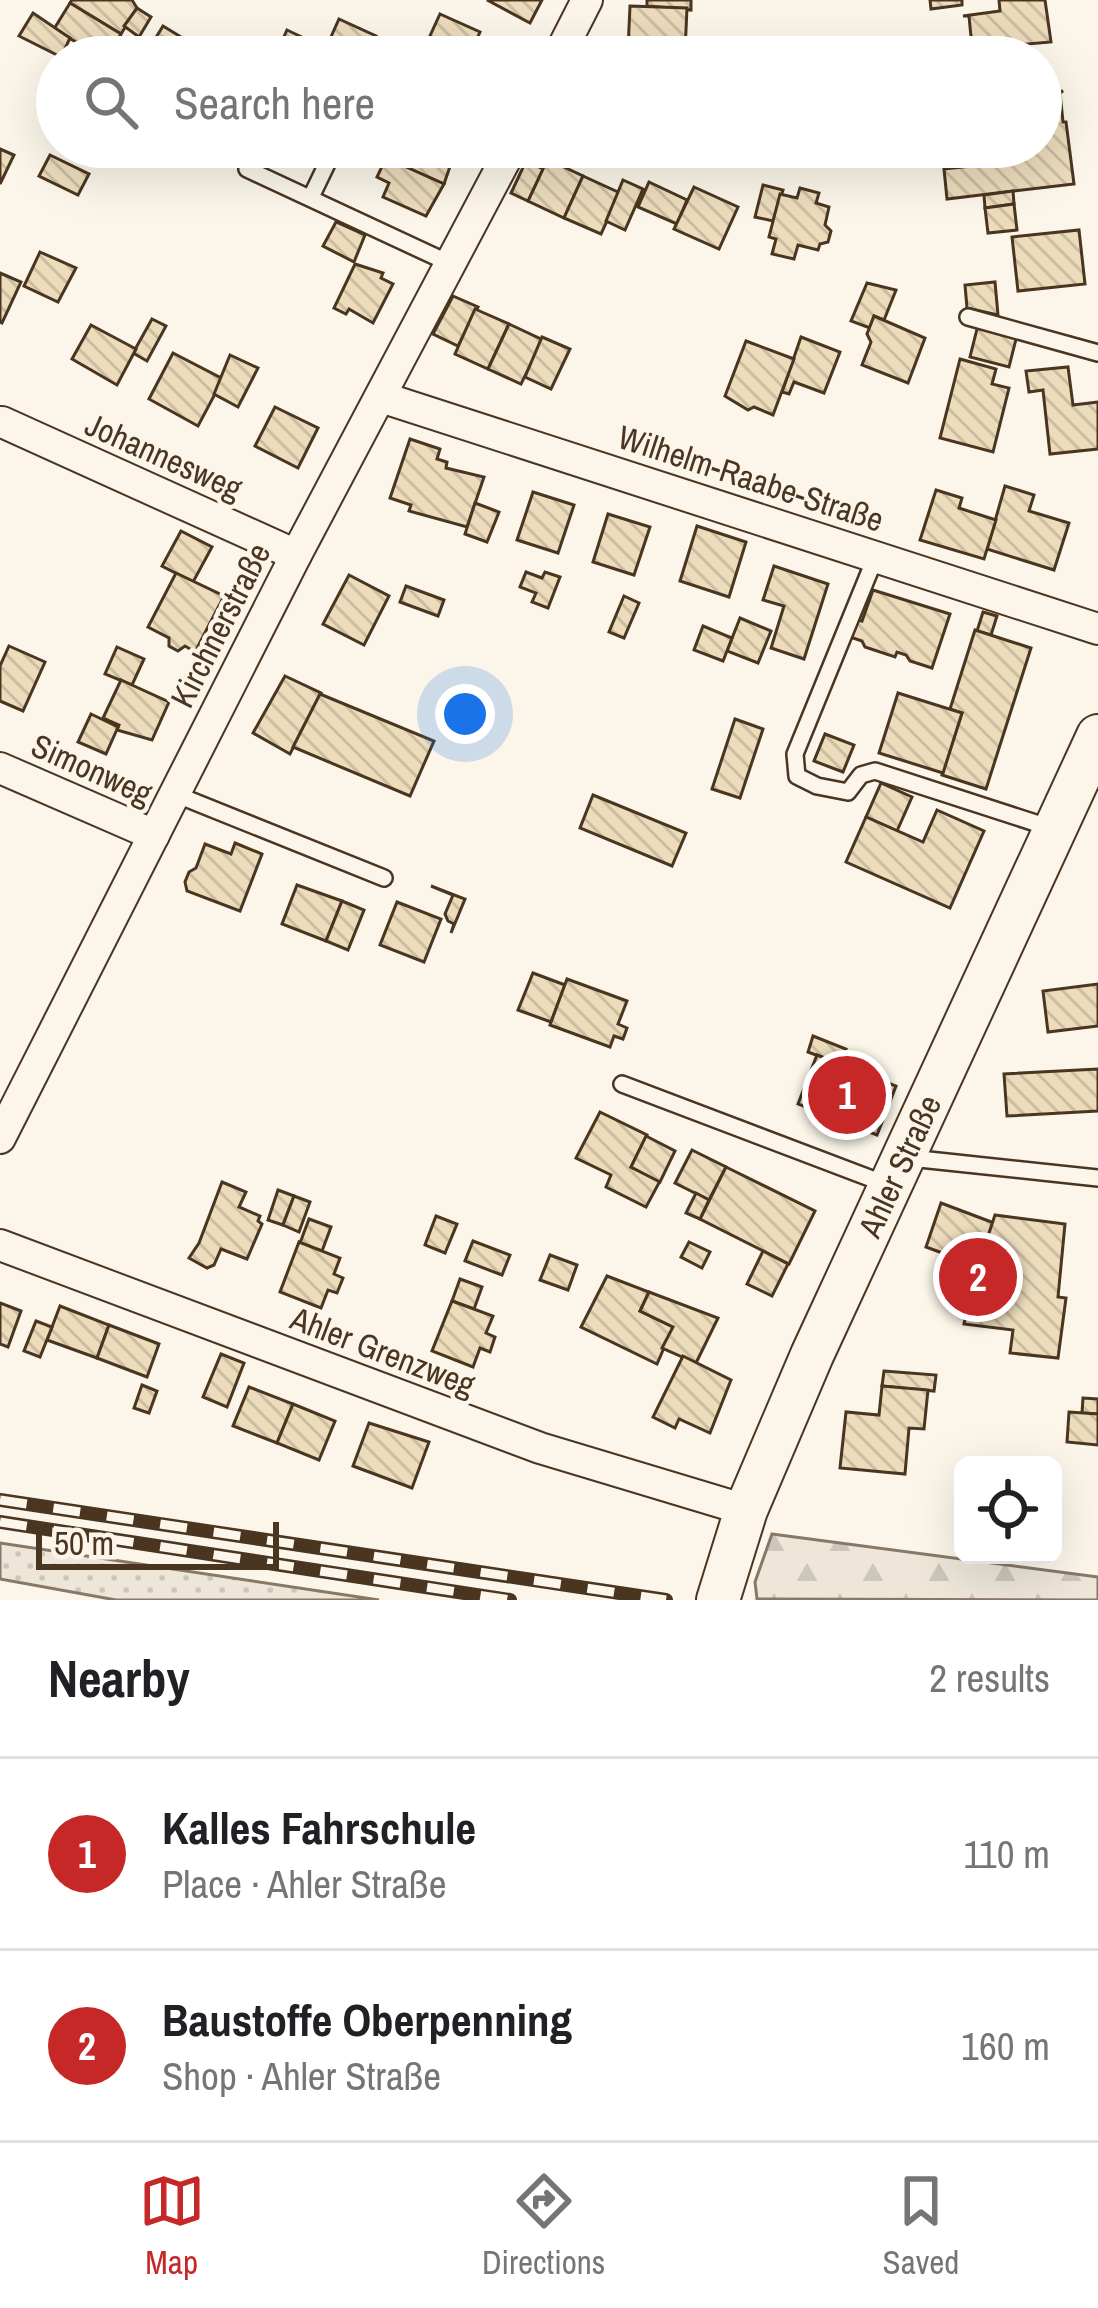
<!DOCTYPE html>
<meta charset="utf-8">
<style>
body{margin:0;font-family:"Archivo Narrow",sans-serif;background:#f6f6f6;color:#202124}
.controls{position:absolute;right:36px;bottom:36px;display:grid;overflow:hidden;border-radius:18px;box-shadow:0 12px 48px #0002}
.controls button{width:108px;height:108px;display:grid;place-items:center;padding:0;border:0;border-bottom:3px solid #e0e0e0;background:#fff;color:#202124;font:60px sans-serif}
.scale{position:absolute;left:36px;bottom:30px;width:243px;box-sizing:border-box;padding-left:12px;border:6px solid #4a3520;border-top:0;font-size:33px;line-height:42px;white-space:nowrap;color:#4a3520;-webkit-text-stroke:9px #fbf6e9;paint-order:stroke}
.you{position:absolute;left:465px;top:714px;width:42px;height:42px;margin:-30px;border:9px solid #fff;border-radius:50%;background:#1a73e8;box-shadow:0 0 0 18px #1a73e833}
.badge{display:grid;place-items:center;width:78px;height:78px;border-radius:50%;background:#c62828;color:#fff;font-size:39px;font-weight:700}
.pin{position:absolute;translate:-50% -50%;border:6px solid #fff;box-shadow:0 3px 12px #0006}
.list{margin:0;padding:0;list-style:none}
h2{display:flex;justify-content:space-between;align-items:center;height:156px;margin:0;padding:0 48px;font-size:51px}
h2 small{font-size:39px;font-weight:400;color:#757577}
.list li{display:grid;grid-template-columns:78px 1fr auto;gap:36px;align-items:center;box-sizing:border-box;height:192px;padding:0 48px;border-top:3px solid #e0e0e0}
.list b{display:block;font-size:45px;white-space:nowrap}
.list p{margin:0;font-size:39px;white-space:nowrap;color:#757577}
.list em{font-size:39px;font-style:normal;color:#757577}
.icon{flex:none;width:66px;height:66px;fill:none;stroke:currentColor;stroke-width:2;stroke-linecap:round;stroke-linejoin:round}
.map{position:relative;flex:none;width:1098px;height:1600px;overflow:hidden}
.search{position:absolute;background:#fff;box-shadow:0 12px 48px #0002;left:36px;right:36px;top:36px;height:132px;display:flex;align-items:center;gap:30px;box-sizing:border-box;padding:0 42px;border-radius:66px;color:#757577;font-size:45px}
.sheet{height:540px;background:#fff}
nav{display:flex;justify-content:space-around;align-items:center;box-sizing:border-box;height:168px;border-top:3px solid #e0e0e0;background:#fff;font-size:33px;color:#757577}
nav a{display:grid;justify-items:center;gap:6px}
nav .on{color:#c62828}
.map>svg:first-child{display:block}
</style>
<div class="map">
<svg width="1098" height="1600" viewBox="0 0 1098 1600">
<defs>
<pattern id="grass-dots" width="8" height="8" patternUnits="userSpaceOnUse" patternTransform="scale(3)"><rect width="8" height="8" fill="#ede6d9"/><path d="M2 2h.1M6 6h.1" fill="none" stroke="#cdc6ba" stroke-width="1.8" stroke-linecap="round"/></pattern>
<pattern id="forest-firs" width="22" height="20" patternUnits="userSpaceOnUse" patternTransform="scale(3)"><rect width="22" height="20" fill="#ede6d9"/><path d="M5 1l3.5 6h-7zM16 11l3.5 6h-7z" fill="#cdc6ba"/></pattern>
<pattern id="building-back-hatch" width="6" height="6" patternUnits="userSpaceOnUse" patternTransform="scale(3)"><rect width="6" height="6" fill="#ecdcbc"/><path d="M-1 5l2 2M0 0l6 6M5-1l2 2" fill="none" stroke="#ccbda1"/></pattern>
</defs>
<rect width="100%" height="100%" fill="#fbf6e9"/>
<path fill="url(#grass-dots)" stroke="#887966" stroke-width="3" d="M0,1543L379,1600H116L0,1579Z"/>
<path fill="url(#forest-firs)" stroke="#887966" stroke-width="3" d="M772,1534L1098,1577V1600L757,1599L755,1582Z"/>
<g fill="url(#building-back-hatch)" stroke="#4a3520" stroke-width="3">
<path d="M72,0H132L137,8L121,34L70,3Z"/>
<path d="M487,0H542L530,23Z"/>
<path d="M647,0H691V10L647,6Z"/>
<path d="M930,0H962V5L931,9Z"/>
<path d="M999,0H1045L1051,42L968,49L972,47L969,16H963L1000,11Z"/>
<path d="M70,3L121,34L107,57H89L86,48L54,29Z"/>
<path d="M630,6L687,8L685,52L628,50Z"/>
<path d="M137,8L151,17L139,37L124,26Z"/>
<path d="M33,13L70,38L61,57L19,36Z"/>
<path d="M440,14L480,32L472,50L457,43L454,50L429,38Z"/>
<path d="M339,19L376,36L366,57H345L326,48Z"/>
<path d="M163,26L186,40L179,53L155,39Z"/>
<path d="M287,30L333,52L331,57H275Z"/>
<path d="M457,43L472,50L488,57H451Z"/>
<path d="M1063,91L1060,93L1063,122H1066L1074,184L947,199L944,169L1017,161L1015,147H1041V93Z"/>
<path d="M391,147H452L456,149L444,184L386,158Z"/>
<path d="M0,149L14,155L0,184Z"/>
<path d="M50,155L89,174L78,195L39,176Z"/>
<path d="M386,158L444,184L426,216L383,197L389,183L377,177Z"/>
<path d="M547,159L583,176L564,218L528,201Z"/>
<path d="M526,161L543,169L528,201L511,193Z"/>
<path d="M583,176L620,193L601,234L564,218Z"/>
<path d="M623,180L643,189L625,230L606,221Z"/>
<path d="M649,182L687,200L677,224L638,207Z"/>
<path d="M763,185L783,190L773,221L755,217Z"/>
<path d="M694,187L738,207L719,249L674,229Z"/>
<path d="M800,188L819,193L816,203L829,207L825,225L831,231L828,242L820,244L818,250L798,245L794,259L772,254L776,239L769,237L780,194L797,198Z"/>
<path d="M1013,191L1014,204L985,208L984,195Z"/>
<path d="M1014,204L1017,230L988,233L985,208Z"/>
<path d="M336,222L365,235L354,262L323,246Z"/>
<path d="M1079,230L1085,284L1018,291L1012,237Z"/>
<path d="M40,252L76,268L58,302L24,286Z"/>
<path d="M355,264L383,273L381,278L393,284L373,323L349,309L346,314L334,308Z"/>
<path d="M0,273L21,282L2,323L0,322Z"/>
<path d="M995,282L998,315L967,308L965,285Z"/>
<path d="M867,283L896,290L884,320L874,316L870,328L851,321Z"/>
<path d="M453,296L478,307L458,346L433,334Z"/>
<path d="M475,309L509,324L488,369L455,354Z"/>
<path d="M874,316L925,338L908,383L862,365L871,342L867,334Z"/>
<path d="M152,319L166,326L147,361L133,353Z"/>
<path d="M509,324L543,340L521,384L488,369Z"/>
<path d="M91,325L136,349L117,385L72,359Z"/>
<path d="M978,325L1017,335L1009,367L970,357Z"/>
<path d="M542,337L570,349L551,389L525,377Z"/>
<path d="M801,337L840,352L824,393L794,382L789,394L782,392Z"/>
<path d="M746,341L794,359L773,415L754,407L748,410L725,396Z"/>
<path d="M173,353L223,379L198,426L149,399Z"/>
<path d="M230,355L258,368L238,407L214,394Z"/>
<path d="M960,359L996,369L992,384L1009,388L993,452L940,438Z"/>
<path d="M1068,367L1073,405L1098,402V449L1050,454L1043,390L1029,392L1026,371Z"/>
<path d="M275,407L318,428L298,468L255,446Z"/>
<path d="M410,439L440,449L437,459L447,462L446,468L484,477L467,527L409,511L411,505L390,498Z"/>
<path d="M1005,486L1034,495L1029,511L1069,523L1054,570L987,549Z"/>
<path d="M936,490L962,498L959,508L996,520L984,559L920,540Z"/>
<path d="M533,492L574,505L558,553L517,540Z"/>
<path d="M475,503L499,512L487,542L465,534Z"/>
<path d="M608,514L650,527L634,575L593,562Z"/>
<path d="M697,526L746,542L729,597L680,581Z"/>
<path d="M181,531L212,547L193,582L162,566Z"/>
<path d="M774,566L828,584L804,659L771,648L784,606L763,600Z"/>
<path d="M526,572L542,578L545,572L560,577L548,608L532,602L536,593L520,587Z"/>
<path d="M176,573L224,596L195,652L185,646L178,651L169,646V638L148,627Z"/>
<path d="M349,575L389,596L364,645L323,624Z"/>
<path d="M406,586L444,600L438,616L400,602Z"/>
<path d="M873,590L950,614L932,668L910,661L906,655L897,652L895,657L865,647L862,641L850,637L856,619L862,621Z"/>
<path d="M624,596L639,603L624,638L609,632Z"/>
<path d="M983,612L997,616L991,635L977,631Z"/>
<path d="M740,618L771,631L758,663L727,651Z"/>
<path d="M703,626L732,638L723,661L694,650Z"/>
<path d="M975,630L1031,648L986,789L942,775L962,713L950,709Z"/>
<path d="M9,646L45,662L23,711L0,701V666Z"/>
<path d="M117,647L144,659L132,685L105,674Z"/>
<path d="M285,676L321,693L290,754L253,733Z"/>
<path d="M121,680L169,702L152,740L117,730L119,725L103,718Z"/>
<path d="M898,693L962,713L943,773L879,753Z"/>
<path d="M320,694L434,741L410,796L293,747Z"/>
<path d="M91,714L118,727L106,754L78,742Z"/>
<path d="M735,719L763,729L740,798L712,789Z"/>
<path d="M825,734L854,745L843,772L814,761Z"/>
<path d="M881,783L912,797L897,831L866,817Z"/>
<path d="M593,795L686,833L672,866L580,828Z"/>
<path d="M937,810L984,831L950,908L846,862L866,817L923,842Z"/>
<path d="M235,843L262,854L240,911L187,891L185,882L189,872L196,868L205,844L231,854Z"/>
<path d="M297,885L342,901L326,941L282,924Z"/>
<path d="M431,886L465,899L451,933L454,924L448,921L445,914L453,895Z"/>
<path d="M342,901L364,910L348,950L326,941Z"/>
<path d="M397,902L441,919L424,962L380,945Z"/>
<path d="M533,973L565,985L551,1022L518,1010Z"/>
<path d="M567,979L627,1001L618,1024L627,1028L623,1039L614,1036L610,1047L550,1025Z"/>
<path d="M1098,984V1026L1048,1032L1043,991Z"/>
<path d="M813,1036L846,1049L840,1064L808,1052Z"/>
<path d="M817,1055L896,1086L877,1135L798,1104Z"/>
<path d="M1098,1069V1111L1007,1116L1004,1074Z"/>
<path d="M600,1112L647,1135L631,1167L660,1181L646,1207L606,1187L611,1175L576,1158Z"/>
<path d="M646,1136L675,1151L660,1182L631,1167Z"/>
<path d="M692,1150L726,1167L709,1200L675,1183Z"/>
<path d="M726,1167L815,1211L789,1264L700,1219Z"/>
<path d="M222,1182L246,1192L239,1207L260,1216L258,1221L262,1224L247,1259L221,1249L214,1265L207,1268L189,1258L199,1243Z"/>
<path d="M278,1190L294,1196L283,1225L268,1220Z"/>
<path d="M696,1193L709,1200L700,1219L686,1213Z"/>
<path d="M294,1196L310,1202L299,1232L283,1225Z"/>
<path d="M941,1203L994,1223L978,1266L926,1247Z"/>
<path d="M995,1215L1065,1224L1058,1297L1066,1298L1058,1358L1010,1353L1013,1330L964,1324L975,1265L978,1266Z"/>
<path d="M436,1216L457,1224L445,1253L425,1245Z"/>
<path d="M309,1219L331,1227L322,1251L300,1243Z"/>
<path d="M473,1241L510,1255L502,1275L465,1261Z"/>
<path d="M299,1242L340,1258L334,1274L343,1278L337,1293L328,1290L321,1308L280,1292Z"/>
<path d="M689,1242L710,1252L702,1268L681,1257Z"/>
<path d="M763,1251L788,1264L772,1296L747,1284Z"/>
<path d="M550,1255L577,1265L568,1290L540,1280Z"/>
<path d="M607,1276L649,1292L640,1311L673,1327L657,1364L581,1327Z"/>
<path d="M460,1279L482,1287L474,1309L452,1301Z"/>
<path d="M649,1292L718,1318L696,1363L662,1348L673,1327L640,1311Z"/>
<path d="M452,1301L493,1316L486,1333L495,1337L490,1352L480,1348L473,1367L432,1351Z"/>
<path d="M0,1303L21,1311L8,1347L0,1344Z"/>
<path d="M60,1306L109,1325L97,1358L47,1340Z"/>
<path d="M36,1321L52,1327L40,1357L24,1351Z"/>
<path d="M109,1325L159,1344L147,1377L97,1358Z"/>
<path d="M221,1354L244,1363L227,1407L203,1397Z"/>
<path d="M683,1356L731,1380L710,1433L679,1419L675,1428L653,1417Z"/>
<path d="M884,1371L936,1375L934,1391L882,1386Z"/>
<path d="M142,1385L157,1391L149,1413L134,1408Z"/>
<path d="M882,1386L928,1390L924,1429L909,1428L905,1474L840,1468L846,1412L879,1415Z"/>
<path d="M249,1387L293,1404L277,1443L233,1426Z"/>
<path d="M1083,1398L1098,1399V1414L1082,1413Z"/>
<path d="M293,1404L335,1421L319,1460L277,1443Z"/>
<path d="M1069,1412L1098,1414V1445L1067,1442Z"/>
<path d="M369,1423L429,1442L412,1488L353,1466Z"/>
</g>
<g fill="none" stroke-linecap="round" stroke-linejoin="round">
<defs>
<g id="service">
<path d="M683,147L741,156"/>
<path d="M247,169L451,264"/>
<path d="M311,197L335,147"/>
<path d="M968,317L1098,353"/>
<path d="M876,556L795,754L797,776L817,786L848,792L861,775L875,771L1054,829"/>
<path d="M175,794L384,878"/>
<path d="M622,1084L888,1185"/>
<path d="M910,1158L1098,1178"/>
</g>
<g id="minor">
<path d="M558,57L587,0"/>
<path d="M381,397L1098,629"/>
<path d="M2,422L296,555"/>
<path d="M0,768L154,835"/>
<path d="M0,1138L296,555L512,147"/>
<path d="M0,1245L540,1448L746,1510"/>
</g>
<g id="secondary">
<path id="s1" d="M718,1600L746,1510L812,1355L1098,736"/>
</g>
</defs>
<use href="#service" stroke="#4a3520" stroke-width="20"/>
<use href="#minor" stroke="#4a3520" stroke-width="34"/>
<use href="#secondary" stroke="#4a3520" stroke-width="46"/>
<use href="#service" stroke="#fbf6e9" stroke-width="15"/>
<use href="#minor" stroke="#fbf6e9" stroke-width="30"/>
<use href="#secondary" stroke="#fbf6e9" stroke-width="42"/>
<defs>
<g id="rail">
<path d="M0,1500L666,1600"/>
<path d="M0,1522L510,1600"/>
</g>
</defs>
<use href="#rail" stroke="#4a3520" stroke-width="14"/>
<use href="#rail" stroke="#fbf6e9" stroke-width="9" stroke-dasharray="27" stroke-linecap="butt"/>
</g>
<g text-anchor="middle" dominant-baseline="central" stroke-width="9" stroke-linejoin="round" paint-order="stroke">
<g font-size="33" fill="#4a3520" stroke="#fbf6e9">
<text transform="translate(164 456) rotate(24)">Johannesweg</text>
<text transform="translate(751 478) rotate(18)">Wilhelm-Raabe-Straße</text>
<text transform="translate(220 625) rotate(-63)">Kirchnerstraße</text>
<text transform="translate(92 769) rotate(24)">Simonweg</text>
<text stroke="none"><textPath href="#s1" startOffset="471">Ahler Straße</textPath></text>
<text transform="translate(383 1351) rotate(21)">Ahler Grenzweg</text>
</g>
</g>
</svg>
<div class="controls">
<button><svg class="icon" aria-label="locate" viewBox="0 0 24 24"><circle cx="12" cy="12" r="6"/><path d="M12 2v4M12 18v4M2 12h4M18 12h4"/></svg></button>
</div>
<div class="scale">50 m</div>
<div class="you"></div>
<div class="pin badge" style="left:847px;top:1095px">1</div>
<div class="pin badge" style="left:978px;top:1277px">2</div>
<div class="search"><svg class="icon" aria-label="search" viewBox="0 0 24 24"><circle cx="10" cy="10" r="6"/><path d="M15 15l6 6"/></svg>Search here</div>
</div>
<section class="sheet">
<h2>Nearby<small>2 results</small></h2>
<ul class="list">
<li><span class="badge">1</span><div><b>Kalles Fahrschule</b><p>Place · Ahler Straße</p></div><em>110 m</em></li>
<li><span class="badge">2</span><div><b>Baustoffe Oberpenning</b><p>Shop · Ahler Straße</p></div><em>160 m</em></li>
</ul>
</section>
<nav>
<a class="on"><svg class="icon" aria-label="map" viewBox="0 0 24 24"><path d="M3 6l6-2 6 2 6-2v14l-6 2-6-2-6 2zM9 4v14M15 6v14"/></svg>Map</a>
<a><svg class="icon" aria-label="directions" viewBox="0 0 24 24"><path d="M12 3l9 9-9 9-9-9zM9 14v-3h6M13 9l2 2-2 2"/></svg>Directions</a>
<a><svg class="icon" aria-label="saved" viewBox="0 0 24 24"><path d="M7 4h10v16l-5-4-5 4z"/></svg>Saved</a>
</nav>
